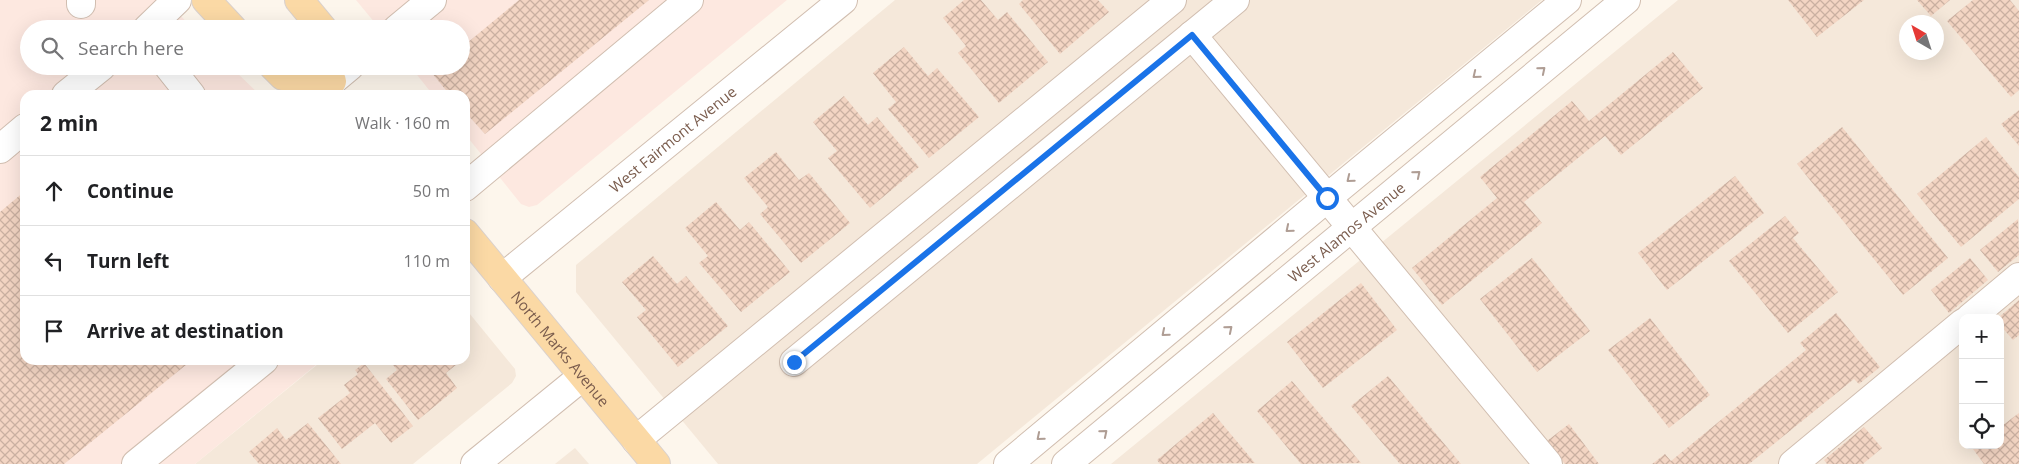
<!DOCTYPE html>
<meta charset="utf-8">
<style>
body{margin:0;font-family:"Open Sans",sans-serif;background:#f6f6f6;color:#202124}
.controls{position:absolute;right:15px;bottom:15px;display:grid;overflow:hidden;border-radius:10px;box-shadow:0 5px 20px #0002}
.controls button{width:45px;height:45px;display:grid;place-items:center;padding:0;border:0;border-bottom:1px solid #e0e0e0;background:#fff;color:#202124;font:25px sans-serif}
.compass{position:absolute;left:1899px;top:15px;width:45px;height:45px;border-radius:50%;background:#fff;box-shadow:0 5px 20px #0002;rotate:321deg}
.stop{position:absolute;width:15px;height:15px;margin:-11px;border:4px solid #1a73e8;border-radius:50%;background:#fff}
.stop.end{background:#1a73e8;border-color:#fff;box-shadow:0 1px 5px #0008}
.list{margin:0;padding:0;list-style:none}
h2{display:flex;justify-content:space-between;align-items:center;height:65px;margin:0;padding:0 20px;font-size:21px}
h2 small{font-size:16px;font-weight:400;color:#757577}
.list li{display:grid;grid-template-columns:32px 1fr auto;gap:15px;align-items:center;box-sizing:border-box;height:70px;padding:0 20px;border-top:1px solid #e0e0e0}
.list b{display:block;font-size:19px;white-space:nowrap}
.list em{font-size:16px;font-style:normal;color:#757577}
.icon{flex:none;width:28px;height:28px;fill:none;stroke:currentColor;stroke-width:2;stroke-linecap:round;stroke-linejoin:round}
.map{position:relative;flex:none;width:2019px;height:464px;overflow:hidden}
.search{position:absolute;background:#fff;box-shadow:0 5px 20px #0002;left:20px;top:20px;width:450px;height:55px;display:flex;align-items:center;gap:12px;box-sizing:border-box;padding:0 18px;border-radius:28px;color:#757577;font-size:19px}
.panel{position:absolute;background:#fff;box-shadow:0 5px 20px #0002;left:20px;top:90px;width:450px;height:275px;border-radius:15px}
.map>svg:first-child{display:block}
</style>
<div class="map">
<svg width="2019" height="464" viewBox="0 0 2019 464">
<defs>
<pattern id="building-cross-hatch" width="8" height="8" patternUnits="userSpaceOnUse" patternTransform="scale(1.25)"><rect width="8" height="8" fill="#f3d5c3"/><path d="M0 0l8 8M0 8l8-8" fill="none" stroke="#cab0a1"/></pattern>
</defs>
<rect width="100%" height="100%" fill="#fdf6ec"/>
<g fill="#f5e8da" fill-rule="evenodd">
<path d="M895,0H1542L977,464H718L576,292V265Z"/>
<path d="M1678,0H2019V464H1111ZM1906,22H1936V52H1906ZM1963,318H2000V445H1963Z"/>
<path d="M465,308L515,369L516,376L512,383L413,464H195L323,360H465Z"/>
<path d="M575,448L589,464H555Z"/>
</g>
<g fill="#fde8e0">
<path d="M0,0H166L193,29H29V66H230L260,95H25V360H322L195,464H0Z"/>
<path d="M356,0H787L537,205L529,207L521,204L465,134V95H433L410,66H461V29H380Z"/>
</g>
<g fill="url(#building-cross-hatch)">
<path d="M519,0H649L485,134L465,112V95H450L431,72L439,66H461V48Z"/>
<path d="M964,0H981L998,20L1007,12L1048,62L999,103L958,53L966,46L943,18Z"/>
<path d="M1023,0H1098L1109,12L1060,54L1019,4Z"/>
<path d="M1788,0H1864L1817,37Z"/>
<path d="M1917,0H1950L1931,16Z"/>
<path d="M1973,0H2010L2019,11V90L2011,97L1947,21Z"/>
<path d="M904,47L928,76L937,68L979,117L929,158L888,109L896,102L873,73Z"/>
<path d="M1673,52L1703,88L1621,155L1605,136L1524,202L1542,223L1442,305L1412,268L1497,198L1480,177L1572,101L1589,121Z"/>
<path d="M844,96L868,125L877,117L919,167L870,208L828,158L837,151L813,122Z"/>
<path d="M2019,110V146L2001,124Z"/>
<path d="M1842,127L1948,258L1903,295L1797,164Z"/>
<path d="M1986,137L2019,177V199L1961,247L1917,194Z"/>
<path d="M776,152L799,180L809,173L850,223L801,263L760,214L768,207L744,178Z"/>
<path d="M1735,176L1764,213L1667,290L1638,253Z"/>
<path d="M25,191V360H192L64,464H0V212Z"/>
<path d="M716,202L740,230L749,222L790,272L741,312L699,263L708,256L685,228Z"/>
<path d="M1785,216L1799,233L1793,238L1838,292L1788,333L1729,261Z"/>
<path d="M2018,219L2019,255L1998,272L1980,250Z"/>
<path d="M653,256L677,284L686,276L728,326L678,367L637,317L646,310L622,282Z"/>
<path d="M1532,258L1590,331L1537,372L1480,299Z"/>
<path d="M1970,258L1988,280L1949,313L1931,290Z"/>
<path d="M1361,283L1397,330L1323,388L1287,342Z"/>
<path d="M2019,300V335L2013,340L2000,325V318H1998Z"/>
<path d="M1836,313L1880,367L1859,384L1854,379L1749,464H1652L1665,454L1671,461L1806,350L1800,343Z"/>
<path d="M1650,318L1710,395L1669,428L1608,350Z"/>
<path d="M389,360H462L446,373L457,388L418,420L386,379L397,370Z"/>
<path d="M364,363L413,426L391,443L375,423L342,449L318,418L350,393L344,385L358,374L355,370Z"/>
<path d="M1388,376L1461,464H1400L1351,406Z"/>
<path d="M1292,381L1361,463L1301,464L1257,411Z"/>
<path d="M1213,413L1255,463L1160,464L1157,460Z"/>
<path d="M2019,413V464H1984L1970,445H2000V421L2003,425Z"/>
<path d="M308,423L341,464H259L249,452L277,428L286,440Z"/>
<path d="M1569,424L1599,464H1565L1547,441Z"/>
<path d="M1864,427L1882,448L1863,464H1827L1824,460Z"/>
</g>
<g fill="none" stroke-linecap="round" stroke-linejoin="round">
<defs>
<g id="minor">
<path d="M81,4V0"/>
<path d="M147,29L177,0"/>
<path d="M397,29L432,0"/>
<path d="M1192,35L1548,464"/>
<path d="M168,66L191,95"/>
<path d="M332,81L350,66"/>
<path d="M66,95L102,66"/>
<path d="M0,149L25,128"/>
<path d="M465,187L689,0"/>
<path id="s1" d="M502,278L843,0"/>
<path d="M1970,318L2019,277"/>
<path d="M794,362L1235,0"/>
<path d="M636,440L1172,0"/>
<path d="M136,464L264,360"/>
<path d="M475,464L583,376"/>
<path d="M1008,464L1327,198L1567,0"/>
<path id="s2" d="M1066,464L1626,0"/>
<path d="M1793,464L1963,323"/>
</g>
<g id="major">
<path d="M206,0L233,29"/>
<path d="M299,0L323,29"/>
<path d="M273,66L283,76L332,81"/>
<path id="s3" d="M465,233L656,464"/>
</g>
</defs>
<use href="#minor" stroke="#d1beb0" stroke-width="30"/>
<use href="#major" stroke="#dad1cd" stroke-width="30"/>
<use href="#minor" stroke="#fff" stroke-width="28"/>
<use href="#major" stroke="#fbd9a5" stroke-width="28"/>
</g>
<defs><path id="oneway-chevron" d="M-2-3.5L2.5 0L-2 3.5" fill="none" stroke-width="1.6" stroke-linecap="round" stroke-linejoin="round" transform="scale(1.25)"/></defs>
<g stroke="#af9d94">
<use href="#oneway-chevron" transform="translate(1542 70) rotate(-40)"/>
<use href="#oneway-chevron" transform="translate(1476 75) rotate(141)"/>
<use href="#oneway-chevron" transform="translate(1417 174) rotate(-40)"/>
<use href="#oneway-chevron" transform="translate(1350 179) rotate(141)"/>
<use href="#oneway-chevron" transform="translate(1289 229) rotate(140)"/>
<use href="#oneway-chevron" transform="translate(1229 329) rotate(-40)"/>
<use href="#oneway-chevron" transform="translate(1165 333) rotate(140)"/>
<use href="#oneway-chevron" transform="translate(1104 433) rotate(-40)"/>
<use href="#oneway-chevron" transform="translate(1040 437) rotate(140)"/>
</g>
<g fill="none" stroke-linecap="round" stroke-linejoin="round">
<path stroke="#1a73e8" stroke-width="6" d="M794,362L1192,35L1327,198"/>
</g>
<g text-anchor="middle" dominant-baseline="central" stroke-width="4" stroke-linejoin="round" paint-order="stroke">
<g font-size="15" fill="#7a5c4d" stroke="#fffaf3">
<text stroke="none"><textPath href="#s1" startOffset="220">West Fairmont Avenue</textPath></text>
<text stroke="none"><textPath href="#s2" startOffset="364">West Alamos Avenue</textPath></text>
<text stroke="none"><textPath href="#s3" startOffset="150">North Marks Avenue</textPath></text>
</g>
</g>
</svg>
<div class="controls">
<button>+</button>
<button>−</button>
<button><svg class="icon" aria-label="locate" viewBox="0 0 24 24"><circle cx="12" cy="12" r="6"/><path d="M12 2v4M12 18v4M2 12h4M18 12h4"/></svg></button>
</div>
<svg class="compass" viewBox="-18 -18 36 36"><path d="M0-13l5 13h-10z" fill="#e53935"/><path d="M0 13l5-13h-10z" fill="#757577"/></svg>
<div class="stop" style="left:1327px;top:198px"></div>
<div class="stop end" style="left:794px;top:362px"></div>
<div class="search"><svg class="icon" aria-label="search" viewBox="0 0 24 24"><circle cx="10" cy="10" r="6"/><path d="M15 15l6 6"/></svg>Search here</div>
<section class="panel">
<h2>2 min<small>Walk · 160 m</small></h2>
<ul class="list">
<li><svg class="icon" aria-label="ahead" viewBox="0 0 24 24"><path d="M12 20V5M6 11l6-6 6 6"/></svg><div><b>Continue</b></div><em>50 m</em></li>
<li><svg class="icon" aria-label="left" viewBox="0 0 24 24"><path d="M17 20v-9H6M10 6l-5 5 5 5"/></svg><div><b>Turn left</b></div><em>110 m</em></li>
<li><svg class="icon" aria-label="arrive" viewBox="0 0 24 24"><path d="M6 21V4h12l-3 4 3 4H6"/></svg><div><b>Arrive at destination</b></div></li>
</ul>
</section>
</div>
